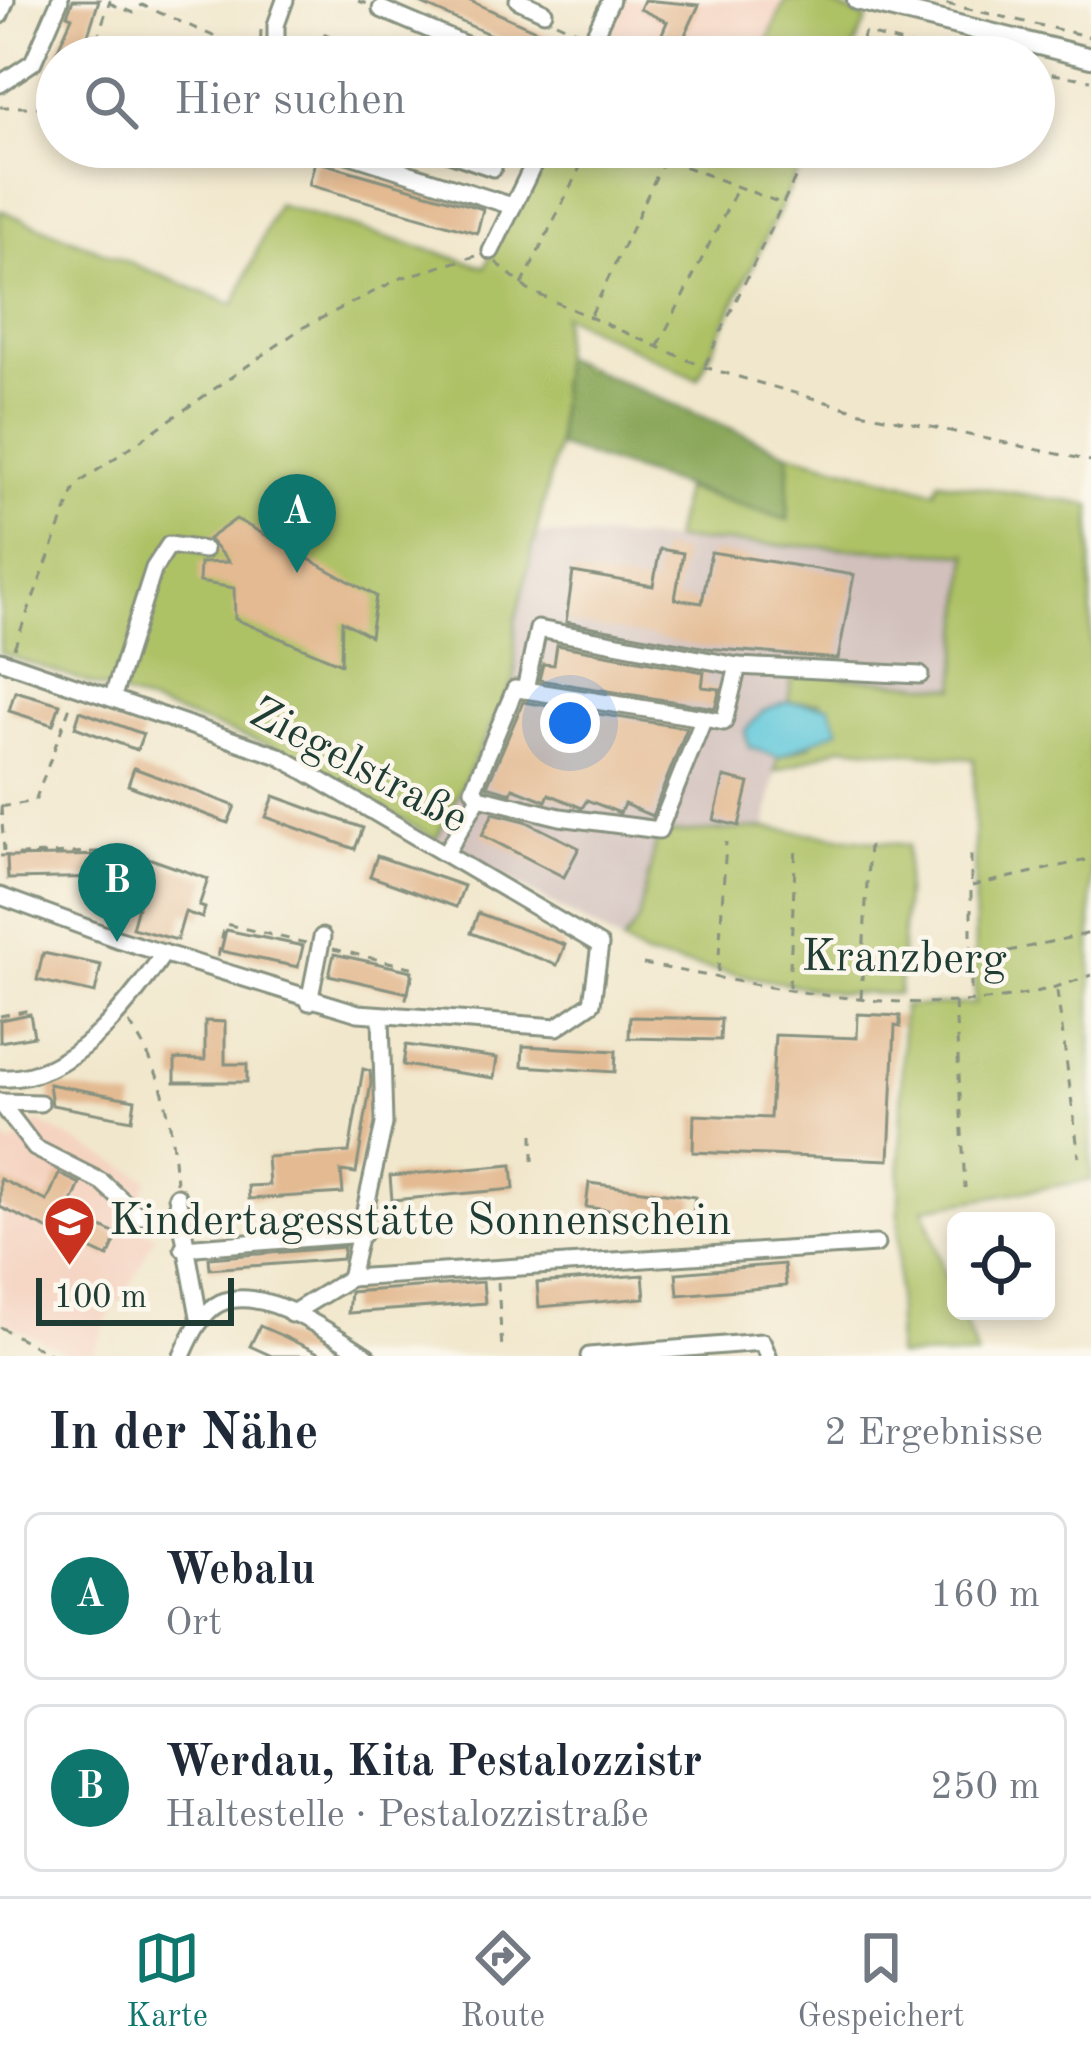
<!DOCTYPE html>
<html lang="de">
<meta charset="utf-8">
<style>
body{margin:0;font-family:"Old Standard TT",serif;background:#f6f6f7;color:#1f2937}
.controls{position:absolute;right:36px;bottom:36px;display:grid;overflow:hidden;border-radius:18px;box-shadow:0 6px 18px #0003}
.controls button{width:108px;height:108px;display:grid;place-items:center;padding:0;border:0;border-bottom:3px solid #e0e1e3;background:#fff;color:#1f2937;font:60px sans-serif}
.scale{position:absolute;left:36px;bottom:30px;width:198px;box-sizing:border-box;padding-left:12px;border:6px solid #1f3d34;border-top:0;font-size:33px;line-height:42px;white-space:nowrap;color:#1f3d34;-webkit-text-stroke:9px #fbf7ec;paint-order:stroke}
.you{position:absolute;left:570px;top:723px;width:42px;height:42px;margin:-30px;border:9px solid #fff;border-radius:50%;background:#1a73e8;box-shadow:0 0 0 18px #1a73e833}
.badge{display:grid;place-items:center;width:78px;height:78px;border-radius:50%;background:#0f766e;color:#fff;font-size:39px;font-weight:700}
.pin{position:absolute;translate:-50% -99px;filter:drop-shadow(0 3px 6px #0008)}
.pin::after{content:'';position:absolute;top:63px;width:42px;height:36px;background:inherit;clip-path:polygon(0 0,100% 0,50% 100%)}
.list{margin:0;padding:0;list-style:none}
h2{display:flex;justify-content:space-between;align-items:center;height:156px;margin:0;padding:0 48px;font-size:51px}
h2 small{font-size:39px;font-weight:400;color:#747a83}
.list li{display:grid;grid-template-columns:78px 1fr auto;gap:36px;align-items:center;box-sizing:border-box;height:168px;margin:0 24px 24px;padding:0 24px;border:3px solid #e0e1e3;border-radius:18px}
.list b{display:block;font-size:45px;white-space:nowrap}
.list p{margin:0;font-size:39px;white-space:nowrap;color:#747a83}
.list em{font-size:39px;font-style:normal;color:#747a83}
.icon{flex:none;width:66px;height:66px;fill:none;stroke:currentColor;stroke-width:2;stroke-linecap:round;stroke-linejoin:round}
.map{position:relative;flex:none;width:1091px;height:1356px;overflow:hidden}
.search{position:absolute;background:#fff;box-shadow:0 6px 18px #0003;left:36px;right:36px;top:36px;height:132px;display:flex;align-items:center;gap:30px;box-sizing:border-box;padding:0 42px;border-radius:66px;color:#747a83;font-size:45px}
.sheet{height:540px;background:#fff}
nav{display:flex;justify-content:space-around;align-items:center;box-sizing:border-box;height:168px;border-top:3px solid #e0e1e3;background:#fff;font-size:33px;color:#747a83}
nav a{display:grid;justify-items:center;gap:6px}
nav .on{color:#0f766e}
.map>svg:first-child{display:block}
</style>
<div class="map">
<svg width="1091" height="1356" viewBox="0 0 1091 1356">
<rect width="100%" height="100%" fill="#fbf7ec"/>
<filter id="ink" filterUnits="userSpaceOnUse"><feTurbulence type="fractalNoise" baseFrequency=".00833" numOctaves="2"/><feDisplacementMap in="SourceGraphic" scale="24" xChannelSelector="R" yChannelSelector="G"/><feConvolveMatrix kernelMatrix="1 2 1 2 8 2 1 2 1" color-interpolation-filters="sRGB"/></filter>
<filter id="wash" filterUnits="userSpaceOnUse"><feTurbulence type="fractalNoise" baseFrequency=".004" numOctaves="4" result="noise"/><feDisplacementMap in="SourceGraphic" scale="48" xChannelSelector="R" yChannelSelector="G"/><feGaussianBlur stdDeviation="2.7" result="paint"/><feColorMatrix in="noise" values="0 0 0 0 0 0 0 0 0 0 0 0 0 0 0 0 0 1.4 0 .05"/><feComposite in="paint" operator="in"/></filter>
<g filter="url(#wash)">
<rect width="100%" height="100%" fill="#f1e7cc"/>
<g fill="#f5d3c1">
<path d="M608,0H785L761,57H582Z"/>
<path d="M38,1122L148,1179L142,1194L150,1220L144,1230L155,1235L122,1303L114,1302L92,1356H74L0,1320V1139L13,1144Z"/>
</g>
<path fill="#d1c0bc" d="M536,534L968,554L956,688L793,672L788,702L763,711L761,753L778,757L766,828L658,834L638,921L623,943L436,839L515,678V624Z"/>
<g fill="#adc165" stroke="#667f4c" stroke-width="3">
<path d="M785,0H820L867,19L850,57H761Z"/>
<path d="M541,147H809L698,379L563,315L557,446L515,624V678L436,839L280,749L0,653V210L234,305L277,204L485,267Z"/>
<path d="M789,453L935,491L939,481L1091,505V1180L924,1208L956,1311H961L977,1356H896L903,1006L975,1004L974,759L843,746L775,772L778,757L812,745L820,702H788L793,672L956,688L968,554L673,540L684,489L788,520Z"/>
<path d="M766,828L908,845L899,994L837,993L645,957L623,943L638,921L658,834Z"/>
</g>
<path fill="#8aa75a" stroke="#547247" stroke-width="3" d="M561,357L789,453L788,520L557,446Z"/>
<path fill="#5ec7da" stroke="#3e8287" stroke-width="3" d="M788,702L829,706L839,729L778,757L749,747L745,731L763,711Z"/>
<g id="blocks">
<g fill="#e3ba92">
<path d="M73,0H99L81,57H57V89L43,83L72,17L67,15Z"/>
<path d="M413,0H468L560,41L553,57H540Z"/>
<path d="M644,0L699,5L675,57H652L667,22L640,9Z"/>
<path d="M325,34L382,56V57H316Z"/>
<path d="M315,161L483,209L477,233L309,185Z"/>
<path d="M236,519L376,596L370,636L342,621L341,664L235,619L234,588L199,582L200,563L229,562L208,539Z"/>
<path d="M660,549L683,553L675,599L702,603L711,552L854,575L838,659L707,648L566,622L573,572L653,586Z"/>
<path d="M557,645L704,672L702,687L720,689L715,708L539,680L543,664L554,665Z"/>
<path d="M15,691L60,704L53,725L9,711Z"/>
<path d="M523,702L687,728L652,816L624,804L620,813L587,800L582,808L549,794L546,801L513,788L511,793L487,786Z"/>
<path d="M80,711L143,734L137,750L75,727Z"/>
<path d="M134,768L235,806L228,823L128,785Z"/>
<path d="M724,777L749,783L739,826L714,820Z"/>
<path d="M274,796L363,828L355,849L266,817Z"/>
<path d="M493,813L525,821L579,848L564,877L482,835Z"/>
<path d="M131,852L208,879L199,906L205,908L202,918L185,912L177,940L132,928L148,870L127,863Z"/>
<path d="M112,855L113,877L8,879L7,857Z"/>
<path d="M377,856L464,886L456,907L370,876Z"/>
<path d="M478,913L565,945L557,965L471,933Z"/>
<path d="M226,930L303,946L298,967L221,951Z"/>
<path d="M43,953L101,965L95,993L37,980Z"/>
<path d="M334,954L412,971L408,993L329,975Z"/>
<path d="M30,1014L34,1036L0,1042V1020Z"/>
<path d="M858,1014L900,1016V1027L895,1026L889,1160L693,1152L694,1115L770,1118L775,1035L857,1038Z"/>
<path d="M630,1017L721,1019L720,1040L629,1038Z"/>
<path d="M205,1021L225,1022V1064H247V1082H175V1059L205,1060Z"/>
<path d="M406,1045L497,1058L494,1078L403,1065Z"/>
<path d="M523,1046L616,1051L615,1072L522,1066Z"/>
<path d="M363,1069L370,1071L371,1083L356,1173L341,1171L343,1193L249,1199L248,1186L269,1185L267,1157L349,1152Z"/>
<path d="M49,1084L135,1100L132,1120L52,1105Z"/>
<path d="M512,1165L514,1189L392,1200L390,1176Z"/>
<path d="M59,1174L80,1184L68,1211L118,1235L108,1257L0,1207V1179L47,1201Z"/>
<path d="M589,1183L695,1197L692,1222L586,1207Z"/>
<path d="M344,1247L342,1259L210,1269L209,1258Z"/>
<path d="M784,1264L786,1286L678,1295L676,1273Z"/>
<path d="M643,1275L645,1298L539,1307L537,1283Z"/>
<path d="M483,1282L485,1303L348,1313L350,1292Z"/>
<path d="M260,1326L285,1337L325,1356H272L250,1346Z"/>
</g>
</g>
</g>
<g filter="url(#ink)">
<use href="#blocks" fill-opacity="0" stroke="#889280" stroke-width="3"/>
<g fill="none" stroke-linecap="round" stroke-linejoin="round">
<defs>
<g id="minor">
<path d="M518,0L544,12"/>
<path d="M381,9L494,57"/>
<path d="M0,15L6,0"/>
<path d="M276,57V25L285,0"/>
<path d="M584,57L611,0"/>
<path d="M0,84L33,62L60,0"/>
<path d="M325,147L512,206"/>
<path d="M432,147L493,168"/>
<path d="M491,251L542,147"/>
<path d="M0,660L279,756L600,945L592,1003L557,1027L358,1013L117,939L0,896"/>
<path d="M113,696L154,568L169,545L204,550"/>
<path d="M704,718L724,722L738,666"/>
<path d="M479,797L473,789L515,689L525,690"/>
<path d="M446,853L479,797L560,817L659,830L704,718L525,690L538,629L738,666L920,675"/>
<path d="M309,1002L322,937"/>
<path d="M0,1078C70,1083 130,1003 164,953"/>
<path d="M0,1102L35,1148L102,1182L139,1216L179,1215"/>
<path d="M0,1102L40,1103"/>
<path d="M177,1196L200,1322"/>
<path d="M183,1248L363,1234"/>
<path d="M350,1278L876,1244"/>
<path d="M291,1314L350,1278L384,1124L381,1017"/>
<path d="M182,1356C190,1338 201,1312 220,1303C264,1284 332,1334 367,1356"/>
<path d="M589,1356L762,1342L768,1356"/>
</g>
<path id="major" d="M857,0L1091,58"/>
</defs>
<use href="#minor" stroke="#889280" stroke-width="21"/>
<use href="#major" stroke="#889280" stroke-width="24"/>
<g stroke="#889280" stroke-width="3" stroke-dasharray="9 9" stroke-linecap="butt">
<path d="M929,0L1091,37"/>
<path d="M358,1L368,4"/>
<path d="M109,3L134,13L142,5L227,42L240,57"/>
<path d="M556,22L580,33"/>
<path d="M91,57L110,0"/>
<path d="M260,57L261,29"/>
<path d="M854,57L865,33L955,57"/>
<path d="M1034,71L1091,80"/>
<path d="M0,107H57"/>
<path d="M506,147L521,153"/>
<path d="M634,147L783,204"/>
<path d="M496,262L528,290L704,367L861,412L1091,461"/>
<path d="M522,285L590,147"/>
<path d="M591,315L664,160"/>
<path d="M658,346L738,187"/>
<path d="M705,365L810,147"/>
<path d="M14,648L76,485L302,328L401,278L476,256"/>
<path d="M0,807L35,801L72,701"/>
<path d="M1,807L4,851"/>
<path d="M971,855V999"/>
<path d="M0,856L118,851"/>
<path d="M972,886L1091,859"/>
<path d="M333,949L415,968L404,1005"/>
<path d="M218,957L225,924L306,943"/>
<path d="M973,959L1091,933"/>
<path d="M643,964C786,989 950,1031 1091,975"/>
<path d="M718,972L726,842"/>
<path d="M789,987L796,845"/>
<path d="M1057,991L1079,1157"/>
<path d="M861,998L869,844"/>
<path d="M955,1002L965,1188"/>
<path d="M0,1016L35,1009"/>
<path d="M129,1023C166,1078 171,1117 176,1183"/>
<path d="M533,1161V1130"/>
<path d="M498,1282L502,1350"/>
<path d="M0,1327L53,1356"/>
</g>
<use href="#minor" stroke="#fff" stroke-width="15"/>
<use href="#major" stroke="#fff" stroke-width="18"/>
</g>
</g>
<defs>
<symbol id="school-pin" viewBox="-11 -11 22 30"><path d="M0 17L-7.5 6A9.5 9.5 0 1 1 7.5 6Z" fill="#c8321e" stroke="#fbf7ec"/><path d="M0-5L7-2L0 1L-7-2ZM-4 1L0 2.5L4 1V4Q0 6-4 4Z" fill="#fff"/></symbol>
</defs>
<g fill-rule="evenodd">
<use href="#school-pin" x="40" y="1192" width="59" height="81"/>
</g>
<g text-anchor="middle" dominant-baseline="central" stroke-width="9" stroke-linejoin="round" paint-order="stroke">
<g font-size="45" fill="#1f3d34" stroke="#fbf7ec">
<text transform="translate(358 767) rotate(28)">Ziegelstraße</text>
<text transform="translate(904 960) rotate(1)">Kranzberg</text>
</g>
<g font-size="45" fill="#1f3d34" stroke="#fbf7ec" text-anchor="start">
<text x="109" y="1222">Kindertagesstätte Sonnenschein</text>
</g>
</g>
</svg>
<div class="controls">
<button><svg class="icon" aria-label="locate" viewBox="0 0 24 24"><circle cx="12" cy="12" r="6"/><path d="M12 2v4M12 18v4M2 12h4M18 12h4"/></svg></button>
</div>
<div class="scale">100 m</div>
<div class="you"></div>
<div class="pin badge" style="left:297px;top:573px">A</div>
<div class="pin badge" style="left:117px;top:942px">B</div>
<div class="search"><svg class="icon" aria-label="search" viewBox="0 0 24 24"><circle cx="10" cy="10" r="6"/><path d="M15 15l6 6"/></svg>Hier suchen</div>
</div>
<section class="sheet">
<h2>In der Nähe<small>2 Ergebnisse</small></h2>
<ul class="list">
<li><span class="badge">A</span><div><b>Webalu</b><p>Ort</p></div><em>160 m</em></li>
<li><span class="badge">B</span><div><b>Werdau, Kita Pestalozzistr</b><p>Haltestelle · Pestalozzistraße</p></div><em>250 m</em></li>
</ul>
</section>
<nav>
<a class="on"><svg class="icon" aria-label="map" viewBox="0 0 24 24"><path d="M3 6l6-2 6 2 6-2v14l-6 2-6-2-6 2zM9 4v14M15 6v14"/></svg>Karte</a>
<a><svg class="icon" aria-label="directions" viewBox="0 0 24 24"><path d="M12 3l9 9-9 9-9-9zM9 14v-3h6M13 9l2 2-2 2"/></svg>Route</a>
<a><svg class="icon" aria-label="saved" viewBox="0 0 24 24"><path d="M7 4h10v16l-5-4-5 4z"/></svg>Gespeichert</a>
</nav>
